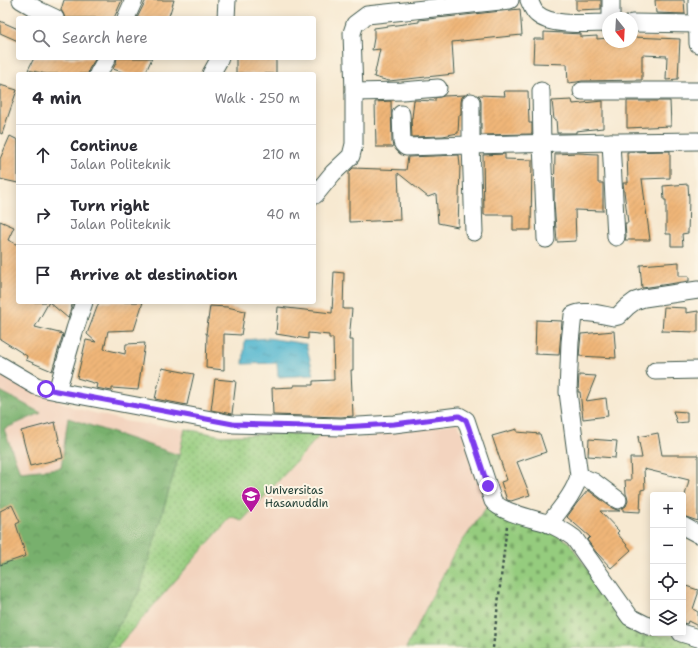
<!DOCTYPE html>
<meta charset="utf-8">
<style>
body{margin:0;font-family:"Shantell Sans",sans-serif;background:#f2f2f3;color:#2b2b33}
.controls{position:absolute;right:12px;bottom:12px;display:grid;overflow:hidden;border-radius:4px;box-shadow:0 2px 10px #0003}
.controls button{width:36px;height:36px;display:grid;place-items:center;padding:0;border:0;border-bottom:1px solid #e1e1e2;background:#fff;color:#2b2b33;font:20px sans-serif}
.compass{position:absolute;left:602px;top:12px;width:36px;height:36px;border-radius:50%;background:#fff;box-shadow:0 2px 10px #0003;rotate:162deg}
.stop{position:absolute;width:12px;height:12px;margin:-9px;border:3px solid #7c3aed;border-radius:50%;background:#fff}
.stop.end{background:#7c3aed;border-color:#fff;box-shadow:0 1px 4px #0008}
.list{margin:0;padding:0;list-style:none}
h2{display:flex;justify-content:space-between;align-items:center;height:52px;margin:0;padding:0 16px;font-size:17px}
h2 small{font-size:13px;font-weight:400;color:#7c7c81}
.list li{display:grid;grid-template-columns:26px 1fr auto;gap:12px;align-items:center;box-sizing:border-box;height:60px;padding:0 16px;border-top:1px solid #e1e1e2}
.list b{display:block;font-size:15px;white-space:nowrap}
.list p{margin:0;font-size:13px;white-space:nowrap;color:#7c7c81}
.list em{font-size:13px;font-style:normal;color:#7c7c81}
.icon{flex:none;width:22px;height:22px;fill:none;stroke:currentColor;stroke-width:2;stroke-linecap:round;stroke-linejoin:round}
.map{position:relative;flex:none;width:698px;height:648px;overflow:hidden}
.search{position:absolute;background:#fff;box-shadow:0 2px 10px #0003;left:16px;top:16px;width:300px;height:44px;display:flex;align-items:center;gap:10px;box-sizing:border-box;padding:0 14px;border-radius:4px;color:#7c7c81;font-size:15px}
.panel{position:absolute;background:#fff;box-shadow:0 2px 10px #0003;left:16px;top:72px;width:300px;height:232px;border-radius:4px}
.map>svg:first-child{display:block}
</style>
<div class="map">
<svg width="698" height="648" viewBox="0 0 698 648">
<defs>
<pattern id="green-dots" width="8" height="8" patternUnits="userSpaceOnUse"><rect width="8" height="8" fill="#95cc7e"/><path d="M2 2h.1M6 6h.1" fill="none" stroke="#79a768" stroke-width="1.8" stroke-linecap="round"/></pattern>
<pattern id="forest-crowns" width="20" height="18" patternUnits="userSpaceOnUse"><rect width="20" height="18" fill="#78b06d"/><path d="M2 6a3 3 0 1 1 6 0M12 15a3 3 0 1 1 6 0" fill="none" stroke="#62905a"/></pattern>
<pattern id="cemetery-stones" width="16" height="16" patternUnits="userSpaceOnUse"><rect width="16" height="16" fill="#95cc7e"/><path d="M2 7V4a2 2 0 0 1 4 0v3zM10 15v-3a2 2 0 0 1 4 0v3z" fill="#79a768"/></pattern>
<pattern id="water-ripples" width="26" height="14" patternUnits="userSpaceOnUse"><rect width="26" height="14" fill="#50b5cf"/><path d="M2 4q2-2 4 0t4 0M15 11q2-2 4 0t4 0" fill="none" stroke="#4294a9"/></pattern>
<pattern id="building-hatch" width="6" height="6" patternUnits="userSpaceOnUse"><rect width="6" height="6" fill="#f0b678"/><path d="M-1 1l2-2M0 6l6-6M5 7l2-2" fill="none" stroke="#cd9d68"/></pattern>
</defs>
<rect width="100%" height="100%" fill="#fcf5e5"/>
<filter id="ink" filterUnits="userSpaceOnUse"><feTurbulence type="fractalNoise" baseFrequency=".025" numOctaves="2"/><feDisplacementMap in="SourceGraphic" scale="8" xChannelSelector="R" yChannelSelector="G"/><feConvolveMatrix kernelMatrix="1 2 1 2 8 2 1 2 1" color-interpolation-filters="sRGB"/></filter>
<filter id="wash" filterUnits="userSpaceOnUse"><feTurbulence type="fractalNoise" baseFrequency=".012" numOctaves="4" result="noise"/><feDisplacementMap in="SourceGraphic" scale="16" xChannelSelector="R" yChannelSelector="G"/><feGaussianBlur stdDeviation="0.9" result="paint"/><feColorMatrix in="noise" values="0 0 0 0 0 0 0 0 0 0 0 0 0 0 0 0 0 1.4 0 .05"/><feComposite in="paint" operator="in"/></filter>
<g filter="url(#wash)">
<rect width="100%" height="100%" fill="#f7e9d1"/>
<path fill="#f3d4bf" d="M0,373L16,383L75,408L129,422L185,429L223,436L272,434L335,433L348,437L356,439L389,433L458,423L489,504L516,523L533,524L568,541L630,630L643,636L670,635L698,648H0Z"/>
<g fill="url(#green-dots)" stroke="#5a8459">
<path d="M185,429L223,436L272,434H321L242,521L231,517L118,646L119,648H105L140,590L179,455Z"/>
<path d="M670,635L690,640L698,644V648H644L643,636Z"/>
</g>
<path fill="url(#forest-crowns)" stroke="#4c7650" d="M0,391L41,413L4,429L20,472L61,468L68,418L179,455L140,590L105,648H0Z"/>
<path fill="url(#cemetery-stones)" stroke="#5a8459" d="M489,504L516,523L533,524L568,541L630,630L643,636L644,648H406L454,553Z"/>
<path fill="url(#water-ripples)" stroke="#387982" d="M268,338L306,344L314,375L278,377L277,363L243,364L245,340Z"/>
<g id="blocks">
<g fill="url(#building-hatch)">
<path d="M64,0H122L114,18H65L63,13L61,10Z"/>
<path d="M146,0H174L170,13L168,18H137Z"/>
<path d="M576,0H601V9L576,10Z"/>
<path d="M655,0H684L685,14L656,13Z"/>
<path d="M520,9L522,35L452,42L454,74L389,81L374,77L380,49L372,50L374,38V28L419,22V20Z"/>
<path d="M0,21L18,29V41L0,33Z"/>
<path d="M544,32L581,34V37L597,36V39L608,38V42H632V37L680,39L678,79L666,80L667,56L642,55V80L582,81L577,82L568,83L567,64L533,63L534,39H544Z"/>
<path d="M34,58H96L89,69L88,74H46L28,70Z"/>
<path d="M117,58H152L145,74H128L113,69L116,63Z"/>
<path d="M236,58H276V74L236,73Z"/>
<path d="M0,85L17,90L2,134L0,133Z"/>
<path d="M504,91H528L529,123H532V134L481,135V102L480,97L478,95L505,96Z"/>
<path d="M465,95L462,97L461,102V115H459L458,133L443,136L412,137L411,118H412L414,100L435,101V98L444,96Z"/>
<path d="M572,100L573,104L603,101V128L576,131V133H557L556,119L554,120L552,101Z"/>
<path d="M391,101L392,142L393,147H376L375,102Z"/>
<path d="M627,101H670L671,126L627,128Z"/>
<path d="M10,136L18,140V183L0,179V159Z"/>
<path d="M670,151V178L642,179L650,240H625L626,236L625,223H628L623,183H628L627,152Z"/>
<path d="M578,153L598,154V183H603V211L575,210L576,241L557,242L554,203L555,154Z"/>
<path d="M505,154V159L532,160L531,230H513V215H484L483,155Z"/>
<path d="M459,155L460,166L458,227L438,223L436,194L428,197L398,173L400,220L349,222V172L353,168L406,170L408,157Z"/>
<path d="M688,184L689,199L688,233L682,234L683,246H671V234H666V200H664L663,186Z"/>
<path d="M0,221L14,227L8,240L18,245V302H49L35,327L63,334L52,371L26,360L27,356L0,339Z"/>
<path d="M679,262V276H689V281L642,288L640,265Z"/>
<path d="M334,272L344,273L343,309H352L349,340H353V370H351L353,416L341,417L273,415L272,388L294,387V385H313V381L334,380L333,338H329V335L308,333V339L276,334L278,307L332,313Z"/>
<path d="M49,302H73L68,318Z"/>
<path d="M99,302H143L134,330L108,331L104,349L125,354L126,344L145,343L138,390L112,388V391L96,388L97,384L77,378L86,340L96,342L87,334Z"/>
<path d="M210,306L227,307L245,311L241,335L224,334V370L206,368L207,334H206Z"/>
<path d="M664,307L686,308V313L698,311V332L662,331Z"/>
<path d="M536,320L562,321L559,355L535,354Z"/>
<path d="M614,331L616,358L579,356L581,334Z"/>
<path d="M162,368L194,374L187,405L155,399Z"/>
<path d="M579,375L596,376L586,401L606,398L608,416L583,419L580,392H578Z"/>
<path d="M215,379L236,381L232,414L211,410Z"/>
<path d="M673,411L687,412V422L677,423Z"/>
<path d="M55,422L63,458L30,466L21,431Z"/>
<path d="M517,429V432L540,434L546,452L517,462L530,495L511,501L507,500L501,482L507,480L492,436Z"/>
<path d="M658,433L662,455H698V521L683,516V503L689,480L644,469L645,489L641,490L640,512L623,511V508L626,506L628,501L627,496L626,494L625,480H631L630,458H642L638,437Z"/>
<path d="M589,439L617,441L615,458L588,456Z"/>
<path d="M588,490L612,508L620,511H600L619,531L617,533L631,550L611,568L596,552L587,540L590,537L567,517L577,503Z"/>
<path d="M12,505L20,522L16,524L26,556L0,565V511Z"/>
<path d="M683,585L698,590V594L693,609L698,612V626L688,621L687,624L683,623Z"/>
</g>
</g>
</g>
<g filter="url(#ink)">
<use href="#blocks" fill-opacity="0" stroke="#3f574c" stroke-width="1"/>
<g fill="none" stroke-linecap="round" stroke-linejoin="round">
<defs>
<g id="minor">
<path d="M21,0L40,11L55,18"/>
<path d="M529,0C531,4 533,11 537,14C551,27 589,23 608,23"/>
<path d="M611,0V18"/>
<path d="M697,0L698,44"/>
<path d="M126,18L134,0"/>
<path d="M226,18L227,0"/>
<path d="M632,23L698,24"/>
<path d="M98,74L107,58"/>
<path d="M211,74L220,58"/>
<path d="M541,91L542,144L546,239"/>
<path d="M582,91H698"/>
<path d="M354,92L402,91L438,88"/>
<path d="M471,102V145L474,232"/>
<path d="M401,114L402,142L403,144L406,147C503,144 601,142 698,141"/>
<path d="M611,142L616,237"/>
<path d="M315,195L333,173L351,156L354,144V92L352,33L355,24L367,15L510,0"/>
<path d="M0,365L36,386L46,389L233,424L341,427L394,424L459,416L466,420L493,501C500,512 534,519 547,523C557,527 566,532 574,538L630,617L646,625L653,627"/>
<path d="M655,371L698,370"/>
<path d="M57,391L75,329L84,302"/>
<path d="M579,476L594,482L618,500"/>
<path d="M549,524C560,509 574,494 579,476L568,392L570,342L573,315C583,309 602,315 614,317L618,316L627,307L635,301L644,298L698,290"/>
<path d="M683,526L698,534"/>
<path d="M681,633L698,638"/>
</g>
</defs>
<use href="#minor" stroke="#3f574c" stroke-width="19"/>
<path stroke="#3f574c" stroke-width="2.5" stroke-dasharray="3 3" stroke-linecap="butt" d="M493,648L507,525"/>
<use href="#minor" stroke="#fff" stroke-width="17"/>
</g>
</g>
<g fill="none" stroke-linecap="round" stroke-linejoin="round" filter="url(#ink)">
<path stroke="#7c3aed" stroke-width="5" d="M46,389L233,424L341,427L394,424L459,416L466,420L469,428L488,486"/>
</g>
<defs>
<symbol id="university-pin" viewBox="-11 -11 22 30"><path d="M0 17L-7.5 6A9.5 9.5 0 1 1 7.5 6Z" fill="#b5179e" stroke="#fcf5e5"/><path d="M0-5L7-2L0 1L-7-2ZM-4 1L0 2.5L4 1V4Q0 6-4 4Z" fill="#fff"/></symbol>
</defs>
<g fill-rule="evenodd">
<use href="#university-pin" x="240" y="485" width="22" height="30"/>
</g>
<g text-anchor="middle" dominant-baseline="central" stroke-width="4" stroke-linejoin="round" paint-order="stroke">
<g font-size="11" fill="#1f3d34" stroke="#fcf5e5" text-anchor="start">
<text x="265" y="490">Universitas<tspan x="265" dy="13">Hasanuddin</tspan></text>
</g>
</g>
</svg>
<div class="controls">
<button>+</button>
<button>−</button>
<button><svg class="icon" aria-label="locate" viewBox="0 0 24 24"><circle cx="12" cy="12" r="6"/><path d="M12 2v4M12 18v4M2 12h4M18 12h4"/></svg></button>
<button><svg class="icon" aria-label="layers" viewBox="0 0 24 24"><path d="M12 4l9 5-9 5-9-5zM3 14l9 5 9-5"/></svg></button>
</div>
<svg class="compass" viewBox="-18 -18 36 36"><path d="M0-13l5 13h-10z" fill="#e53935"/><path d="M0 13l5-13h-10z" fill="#7c7c81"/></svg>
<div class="stop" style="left:46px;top:389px"></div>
<div class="stop end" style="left:488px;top:486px"></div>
<div class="search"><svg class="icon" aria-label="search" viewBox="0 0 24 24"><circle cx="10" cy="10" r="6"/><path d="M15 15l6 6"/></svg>Search here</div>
<section class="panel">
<h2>4 min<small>Walk · 250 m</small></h2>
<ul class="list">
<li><svg class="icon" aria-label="ahead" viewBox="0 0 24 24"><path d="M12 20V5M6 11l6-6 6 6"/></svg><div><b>Continue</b><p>Jalan Politeknik</p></div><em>210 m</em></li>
<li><svg class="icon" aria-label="right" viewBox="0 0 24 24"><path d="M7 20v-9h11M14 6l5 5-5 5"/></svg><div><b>Turn right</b><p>Jalan Politeknik</p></div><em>40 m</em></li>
<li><svg class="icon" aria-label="arrive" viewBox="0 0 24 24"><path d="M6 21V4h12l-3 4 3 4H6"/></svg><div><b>Arrive at destination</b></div></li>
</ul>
</section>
</div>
